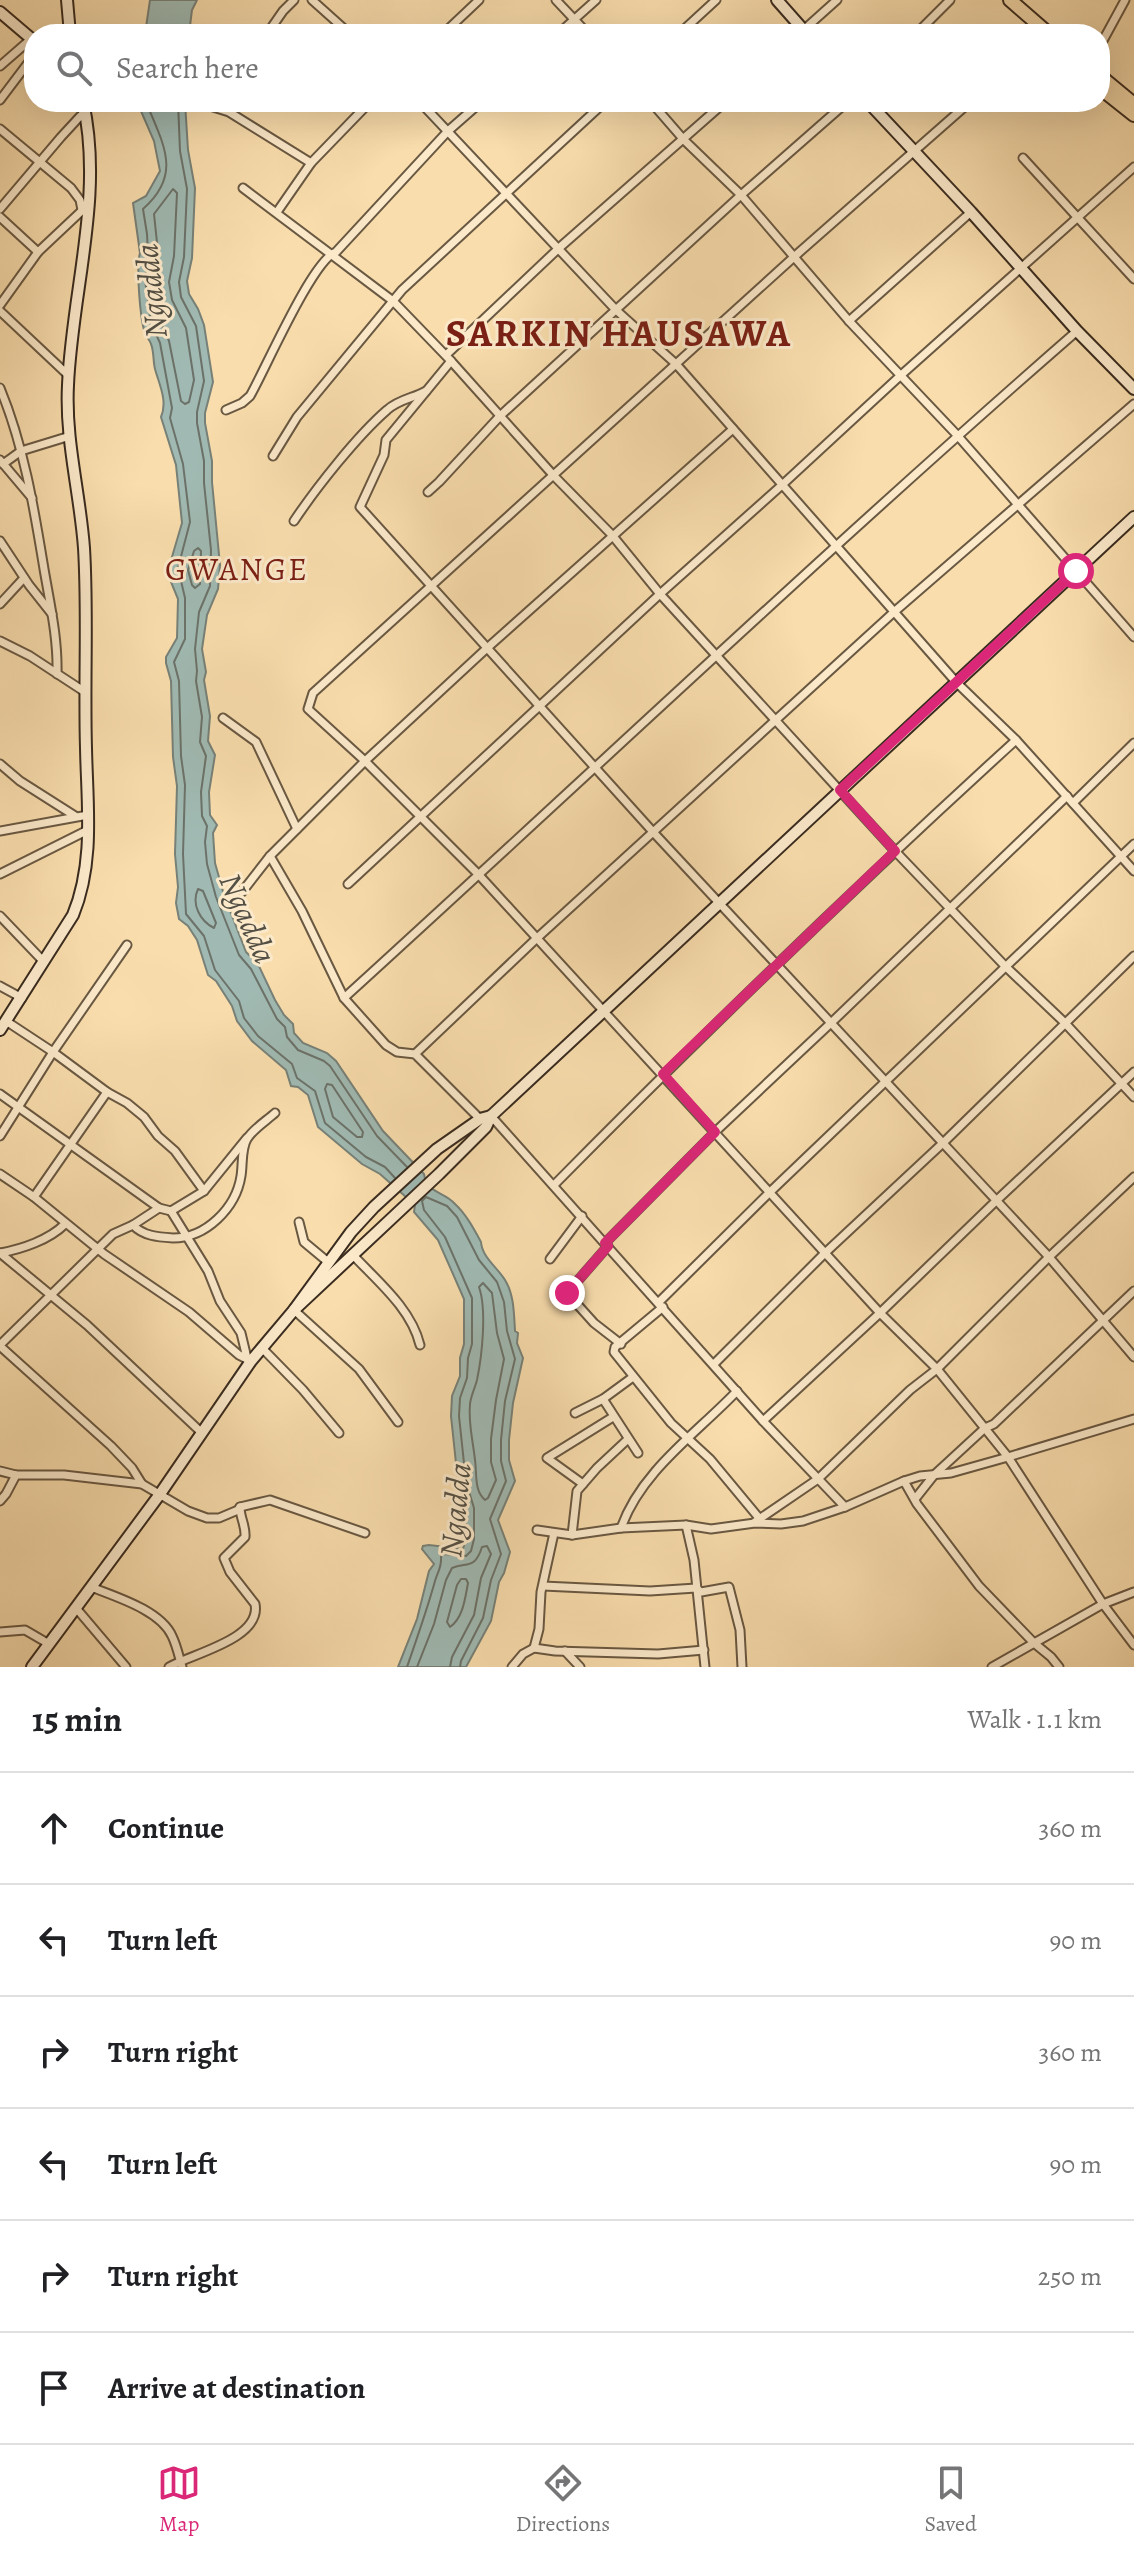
<!DOCTYPE html>
<meta charset="utf-8">
<style>
body{margin:0;font-family:Alegreya,serif;background:#f2f2f2;color:#202124}
.stop{position:absolute;width:24px;height:24px;margin:-18px;border:6px solid #db2777;border-radius:50%;background:#fff}
.stop.end{background:#db2777;border-color:#fff;box-shadow:0 2px 8px #0008}
.list{margin:0;padding:0;list-style:none}
h2{display:flex;justify-content:space-between;align-items:center;height:104px;margin:0;padding:0 32px;font-size:34px}
h2 small{font-size:26px;font-weight:400;color:#757577}
.list li{display:grid;grid-template-columns:52px 1fr auto;gap:24px;align-items:center;box-sizing:border-box;height:112px;padding:0 32px;border-top:2px solid #e0e0e0}
.list b{display:block;font-size:30px;white-space:nowrap}
.list em{font-size:26px;font-style:normal;color:#757577}
.icon{flex:none;width:44px;height:44px;fill:none;stroke:currentColor;stroke-width:2;stroke-linecap:round;stroke-linejoin:round}
.map{position:relative;flex:none;width:1134px;height:1667px;overflow:hidden}
.search{position:absolute;background:#fff;box-shadow:0 8px 32px #0002;left:24px;right:24px;top:24px;height:88px;display:flex;align-items:center;gap:20px;box-sizing:border-box;padding:0 28px;border-radius:32px;color:#757577;font-size:30px}
.sheet{height:776px;background:#fff}
nav{display:flex;justify-content:space-around;align-items:center;box-sizing:border-box;height:112px;border-top:2px solid #e0e0e0;background:#fff;font-size:22px;color:#757577}
nav a{display:grid;justify-items:center;gap:4px}
nav .on{color:#db2777}
.map>svg:first-child{display:block}
</style>
<div class="map">
<svg width="1134" height="1667" viewBox="0 0 1134 1667">
<rect width="100%" height="100%" fill="#f9ddad"/>
<filter id="stains"><feTurbulence type="fractalNoise" baseFrequency=".0025" numOctaves="4"/><feColorMatrix values="0 0 0 0 .2 0 0 0 0 .09 0 0 0 0 .02 0 0 0 .5 -.17"/></filter>
<radialGradient id="worn" r=".72"><stop offset=".6" stop-color="#630" stop-opacity="0"/><stop offset="1" stop-color="#630" stop-opacity=".3"/></radialGradient>
<g fill="#a0bab3" stroke="#778178" stroke-width="2">
<path d="M150,0H197L192,10L189,34H145Z"/>
<path d="M137,102H185L188,150L195,188L192,258L187,281L189,294L198,309L204,325L213,382L205,413V423L212,461V482L220,565L218,589L207,615L202,649L206,672L204,680L210,716L208,741L215,755L209,792L210,815L217,825L213,833L215,863L224,895L246,952L258,964L275,1000L284,1015L293,1024L294,1033L303,1043L327,1053L336,1061L383,1131L424,1174C427,1194 444,1191 455,1204C466,1214 474,1229 481,1242C482,1257 497,1267 505,1280C514,1294 514,1314 515,1331L518,1333L517,1343L523,1358L513,1403L509,1440V1460L515,1481L498,1520L510,1552L504,1573L499,1582L491,1621L466,1667H398L417,1619L429,1571L434,1564L422,1549L423,1546L429,1545L463,1549L466,1538V1509L458,1482L451,1416L452,1396L460,1376V1358L464,1344V1299L438,1240L414,1212L415,1205L380,1174L362,1164L318,1127L308,1095L298,1087L291,1086L286,1070L252,1041L237,1021L232,1006L216,981L208,975L197,940L188,926L179,919L176,903L178,887L175,854L177,786L173,757L171,681L166,663V657L177,638L178,599L171,582L169,567L182,523L176,465L161,417C168,401 159,384 155,369C153,361 154,351 151,344C150,340 146,337 145,333C140,319 136,267 140,253L133,203L146,196L160,171L154,141Z"/>
</g>
<g fill="none" stroke-linecap="round" stroke-linejoin="round">
<g stroke="#6c7269" stroke-width="2">
<path d="M146,102C163,144 183,174 143,209L147,234L148,254L145,279L151,323L160,343L172,408L170,418L183,464L190,522L178,568L185,598V639L174,662L179,681L181,756L185,785L183,854L186,914L204,936L215,970L239,1001L244,1018L258,1036L292,1064L297,1078L315,1091L325,1123L366,1157L385,1167L395,1178"/>
<path d="M178,102L180,151L187,189L184,257L179,282L181,297L196,326L204,381L197,412V423L204,461V483L211,550L210,586L199,612L195,649L197,671L196,681L202,717L200,742L206,756L201,792L202,816L207,826L205,842L207,864L216,897L239,955L251,969L277,1019L285,1027L287,1037L298,1050L324,1061L330,1066L377,1136L407,1167"/>
<path d="M173,189L177,193L174,256L169,282L172,300L186,328L194,380L189,402L185,404L181,401L169,341L160,321L155,278L158,252L154,214Z"/>
<path d="M198,548L201,551L200,584L195,588L192,585L188,570L194,551Z"/>
<path d="M198,889L203,891L216,923L214,928C200,921 191,904 198,889Z"/>
<path d="M327,1084L332,1085L363,1132L362,1137H357L333,1117L325,1089Z"/>
<path d="M483,1283L492,1293L497,1333L504,1359L496,1400L491,1439V1462L496,1480L488,1498L485,1500C474,1491 477,1474 475,1460C473,1441 468,1423 470,1404C471,1395 475,1388 477,1380C482,1356 487,1310 479,1287Z"/>
<path d="M461,1579H466L468,1583C465,1599 463,1618 450,1627L447,1622L457,1585Z"/>
<path d="M407,1667C417,1638 427,1610 435,1581C438,1571 442,1567 441,1556L444,1554L466,1556L471,1551L474,1539V1508L466,1482L459,1416L460,1398L467,1378L468,1358L472,1344V1298L445,1237L424,1210L422,1201L426,1197L447,1206L457,1217L479,1260L497,1282L504,1302L507,1331L515,1359L505,1401L501,1440V1461L506,1481L490,1519L501,1554L491,1580L483,1618L461,1661L460,1667"/>
<path d="M417,1667L434,1624L446,1580L452,1568C468,1562 475,1569 482,1547L487,1546L491,1554L481,1578L474,1615L452,1657L450,1667"/>
</g>
<defs>
<g id="street">
<path d="M312,0L350,34"/>
<path d="M556,0L588,34"/>
<path d="M267,34L283,11L294,0"/>
<path d="M443,34L479,0"/>
<path d="M558,34L596,0"/>
<path d="M679,34L716,0"/>
<path d="M799,34L837,0"/>
<path d="M916,34L950,0"/>
<path d="M1100,46L1125,0"/>
<path d="M0,66L31,39"/>
<path d="M0,100L34,55"/>
<path d="M197,102L229,112L311,163"/>
<path d="M420,102L616,310L676,364L956,682L1016,740L1134,871"/>
<path d="M651,102L684,140L741,195L849,321L957,435L1134,637"/>
<path d="M970,102L795,256L313,693L308,709L365,761L479,875L880,1313L937,1369L1008,1457L1134,1419"/>
<path d="M0,129L71,188L80,200L82,210"/>
<path d="M1023,158L1134,279"/>
<path d="M243,188L393,301L451,361L554,476L612,535L660,594L895,851L1005,966L1064,1022L1134,1097"/>
<path d="M0,209L61,137L85,111"/>
<path d="M277,212L311,163L370,102"/>
<path d="M0,217L38,252"/>
<path d="M0,305L38,252L89,204"/>
<path d="M0,311L68,375"/>
<path d="M849,321L971,212"/>
<path d="M446,355L559,248L725,102"/>
<path d="M451,361L386,440L384,455L360,507L654,833L1049,1257L1134,1357"/>
<path d="M0,388C24,446 34,508 44,569C50,604 58,638 57,674"/>
<path d="M226,410L242,403L250,396C265,370 313,259 336,252L448,131L481,102"/>
<path d="M273,456L297,417L402,290L605,102"/>
<path d="M0,460L32,498"/>
<path d="M3,464L21,451L70,436"/>
<path d="M428,492L439,482L500,416L741,195L847,102"/>
<path d="M294,521C316,488 357,436 387,410C399,399 414,398 426,391"/>
<path d="M0,541L29,585L52,614"/>
<path d="M0,604L24,578"/>
<path d="M0,641L30,656L85,692"/>
<path d="M223,718L256,742L297,829"/>
<path d="M0,764L20,781L75,816"/>
<path d="M1073,803L1134,743"/>
<path d="M0,831L88,815"/>
<path d="M270,856L302,911L344,998L386,1045L397,1052L415,1054L480,1119"/>
<path d="M0,874L88,830"/>
<path d="M348,884L660,594L782,485L900,376L1134,167"/>
<path d="M242,892L270,856L365,761L486,649L733,429"/>
<path d="M0,916L44,962"/>
<path d="M0,986L22,998"/>
<path d="M344,998C588,776 828,548 1077,331"/>
<path d="M6,1021L53,1052L107,1092L127,1103L144,1117L158,1136L175,1151L204,1191"/>
<path d="M415,1054L536,939L894,612L1134,404"/>
<path d="M0,1094L159,1208L171,1211L204,1191L247,1138"/>
<path d="M491,1116L763,1421L845,1507"/>
<path d="M0,1136L53,1052L127,945"/>
<path d="M0,1174L34,1197L104,1254L189,1312L239,1355L251,1361"/>
<path d="M554,1185C704,1033 858,884 1016,740"/>
<path d="M34,1197L107,1092"/>
<path d="M171,1211L208,1271L220,1301L241,1333L247,1358"/>
<path d="M299,1222L304,1242L328,1262"/>
<path d="M133,1225C143,1236 158,1237 173,1238C206,1238 236,1208 241,1176C243,1164 241,1149 247,1139C253,1129 266,1121 275,1113"/>
<path d="M605,1243L715,1132L832,1022L1067,796"/>
<path d="M608,1246L567,1293L594,1323L621,1344"/>
<path d="M0,1253L87,1325L202,1433"/>
<path d="M0,1253C22,1249 49,1240 65,1224"/>
<path d="M352,1254C377,1281 411,1308 420,1345"/>
<path d="M550,1259L582,1216"/>
<path d="M659,1302L770,1192L1134,844"/>
<path d="M663,1307L615,1347L614,1352L671,1423L710,1459L759,1518"/>
<path d="M294,1310L359,1369L398,1422"/>
<path d="M0,1345L113,1234L133,1225L159,1208"/>
<path d="M0,1346L111,1446L132,1468L142,1484"/>
<path d="M262,1348L303,1390L339,1433"/>
<path d="M714,1364L825,1253L944,1142L1134,956"/>
<path d="M603,1399L638,1453"/>
<path d="M575,1413L603,1399L633,1377"/>
<path d="M763,1421L880,1313L997,1200L1134,1072"/>
<path d="M0,1471L16,1475H64L142,1484L188,1511L207,1518H219L238,1510L240,1507L270,1500L365,1533"/>
<path d="M904,1481L920,1476L951,1473L1008,1457L1103,1604L1134,1645"/>
<path d="M583,1484L547,1458L613,1417"/>
<path d="M915,1499L934,1475L985,1428L994,1424L1134,1291"/>
<path d="M0,1501L6,1494L16,1475"/>
<path d="M755,1522L818,1479L910,1390L937,1369L1049,1257L1134,1177"/>
<path d="M686,1525L694,1560L705,1667"/>
<path d="M621,1528C641,1471 697,1433 737,1391"/>
<path d="M537,1530L572,1535L621,1528L686,1525L711,1529L755,1523L781,1524L803,1521L845,1507L904,1481L917,1504L979,1586L1034,1643L1051,1657L1059,1667"/>
<path d="M572,1535L577,1491L597,1468L627,1440"/>
<path d="M543,1586L650,1591L696,1588L701,1592L729,1587L740,1630L742,1667"/>
<path d="M91,1587C116,1597 160,1610 172,1636C177,1646 179,1657 182,1667"/>
<path d="M76,1608L126,1667"/>
<path d="M0,1632L25,1630L49,1644"/>
<path d="M534,1648L539,1629L541,1592L554,1533"/>
<path d="M565,1651L580,1667"/>
<path d="M169,1667C191,1654 262,1639 255,1604L230,1572L224,1558L245,1537C246,1526 240,1518 240,1507"/>
<path d="M512,1667L523,1654L534,1648L555,1651L658,1654L704,1650"/>
<path d="M992,1667L1103,1604L1134,1592"/>
</g>
<g id="secondary">
<path d="M67,0L70,34"/>
<path d="M777,0L807,34"/>
<path d="M0,12L34,41"/>
<path d="M868,102L971,212L1077,331L1134,389"/>
<path d="M0,1030L73,915C95,862 87,803 86,748C84,681 88,614 84,548C80,493 65,440 68,385C72,291 104,196 83,102"/>
<path d="M294,1310L439,1174L486,1127L491,1116L1134,517"/>
<path d="M32,1667L160,1494L251,1361L294,1310L351,1232L374,1207L437,1149L480,1119L491,1116"/>
</g>
<g id="highway">
<path d="M1010,0L1049,34"/>
<path d="M1100,76L1134,104"/>
<path d="M1100,88L1134,115"/>
</g>
</defs>
<use href="#street" stroke="#695842" stroke-width="11"/>
<use href="#secondary" stroke="#392b1f" stroke-width="14"/>
<use href="#highway" stroke="#392b1f" stroke-width="16"/>
<use href="#street" stroke="#fbe9ca" stroke-width="7"/>
<use href="#secondary" stroke="#fbe9ca" stroke-width="10"/>
<use href="#highway" stroke="#f9ddad" stroke-width="12"/>
</g>
<g fill="none" stroke-linecap="round" stroke-linejoin="round">
<path stroke="#db2777" stroke-width="10" d="M567,1293L608,1246L605,1243L715,1132L663,1074L895,851L840,790L1076,571"/>
</g>
<g text-anchor="middle" dominant-baseline="central" stroke-width="6" stroke-linejoin="round" paint-order="stroke">
<g font-size="32" font-style="italic" fill="#534f44" stroke="#fbe9ca">
<text transform="translate(151 291) rotate(-96)">Ngadda</text>
<text transform="translate(248 918) rotate(66)">Ngadda</text>
<text transform="translate(455 1510) rotate(-84)">Ngadda</text>
</g>
<g font-size="32" letter-spacing="2" fill="#7a1f14" stroke="#fbe9ca">
<text x="237" y="569">GWANGE</text>
</g>
<g font-size="38" font-weight="bold" letter-spacing="2" fill="#7a1f14" stroke="#fbe9ca">
<text x="619" y="333">SARKIN HAUSAWA</text>
</g>
</g>
<rect width="100%" height="100%" filter="url(#stains)"/>
<rect width="100%" height="100%" fill="url(#worn)"/>
</svg>
<div class="stop" style="left:1076px;top:571px"></div>
<div class="stop end" style="left:567px;top:1293px"></div>
<div class="search"><svg class="icon" aria-label="search" viewBox="0 0 24 24"><circle cx="10" cy="10" r="6"/><path d="M15 15l6 6"/></svg>Search here</div>
</div>
<section class="sheet">
<h2>15 min<small>Walk · 1.1 km</small></h2>
<ul class="list">
<li><svg class="icon" aria-label="ahead" viewBox="0 0 24 24"><path d="M12 20V5M6 11l6-6 6 6"/></svg><div><b>Continue</b></div><em>360 m</em></li>
<li><svg class="icon" aria-label="left" viewBox="0 0 24 24"><path d="M17 20v-9H6M10 6l-5 5 5 5"/></svg><div><b>Turn left</b></div><em>90 m</em></li>
<li><svg class="icon" aria-label="right" viewBox="0 0 24 24"><path d="M7 20v-9h11M14 6l5 5-5 5"/></svg><div><b>Turn right</b></div><em>360 m</em></li>
<li><svg class="icon" aria-label="left" viewBox="0 0 24 24"><path d="M17 20v-9H6M10 6l-5 5 5 5"/></svg><div><b>Turn left</b></div><em>90 m</em></li>
<li><svg class="icon" aria-label="right" viewBox="0 0 24 24"><path d="M7 20v-9h11M14 6l5 5-5 5"/></svg><div><b>Turn right</b></div><em>250 m</em></li>
<li><svg class="icon" aria-label="arrive" viewBox="0 0 24 24"><path d="M6 21V4h12l-3 4 3 4H6"/></svg><div><b>Arrive at destination</b></div></li>
</ul>
</section>
<nav>
<a class="on"><svg class="icon" aria-label="map" viewBox="0 0 24 24"><path d="M3 6l6-2 6 2 6-2v14l-6 2-6-2-6 2zM9 4v14M15 6v14"/></svg>Map</a>
<a><svg class="icon" aria-label="directions" viewBox="0 0 24 24"><path d="M12 3l9 9-9 9-9-9zM9 14v-3h6M13 9l2 2-2 2"/></svg>Directions</a>
<a><svg class="icon" aria-label="saved" viewBox="0 0 24 24"><path d="M7 4h10v16l-5-4-5 4z"/></svg>Saved</a>
</nav>
